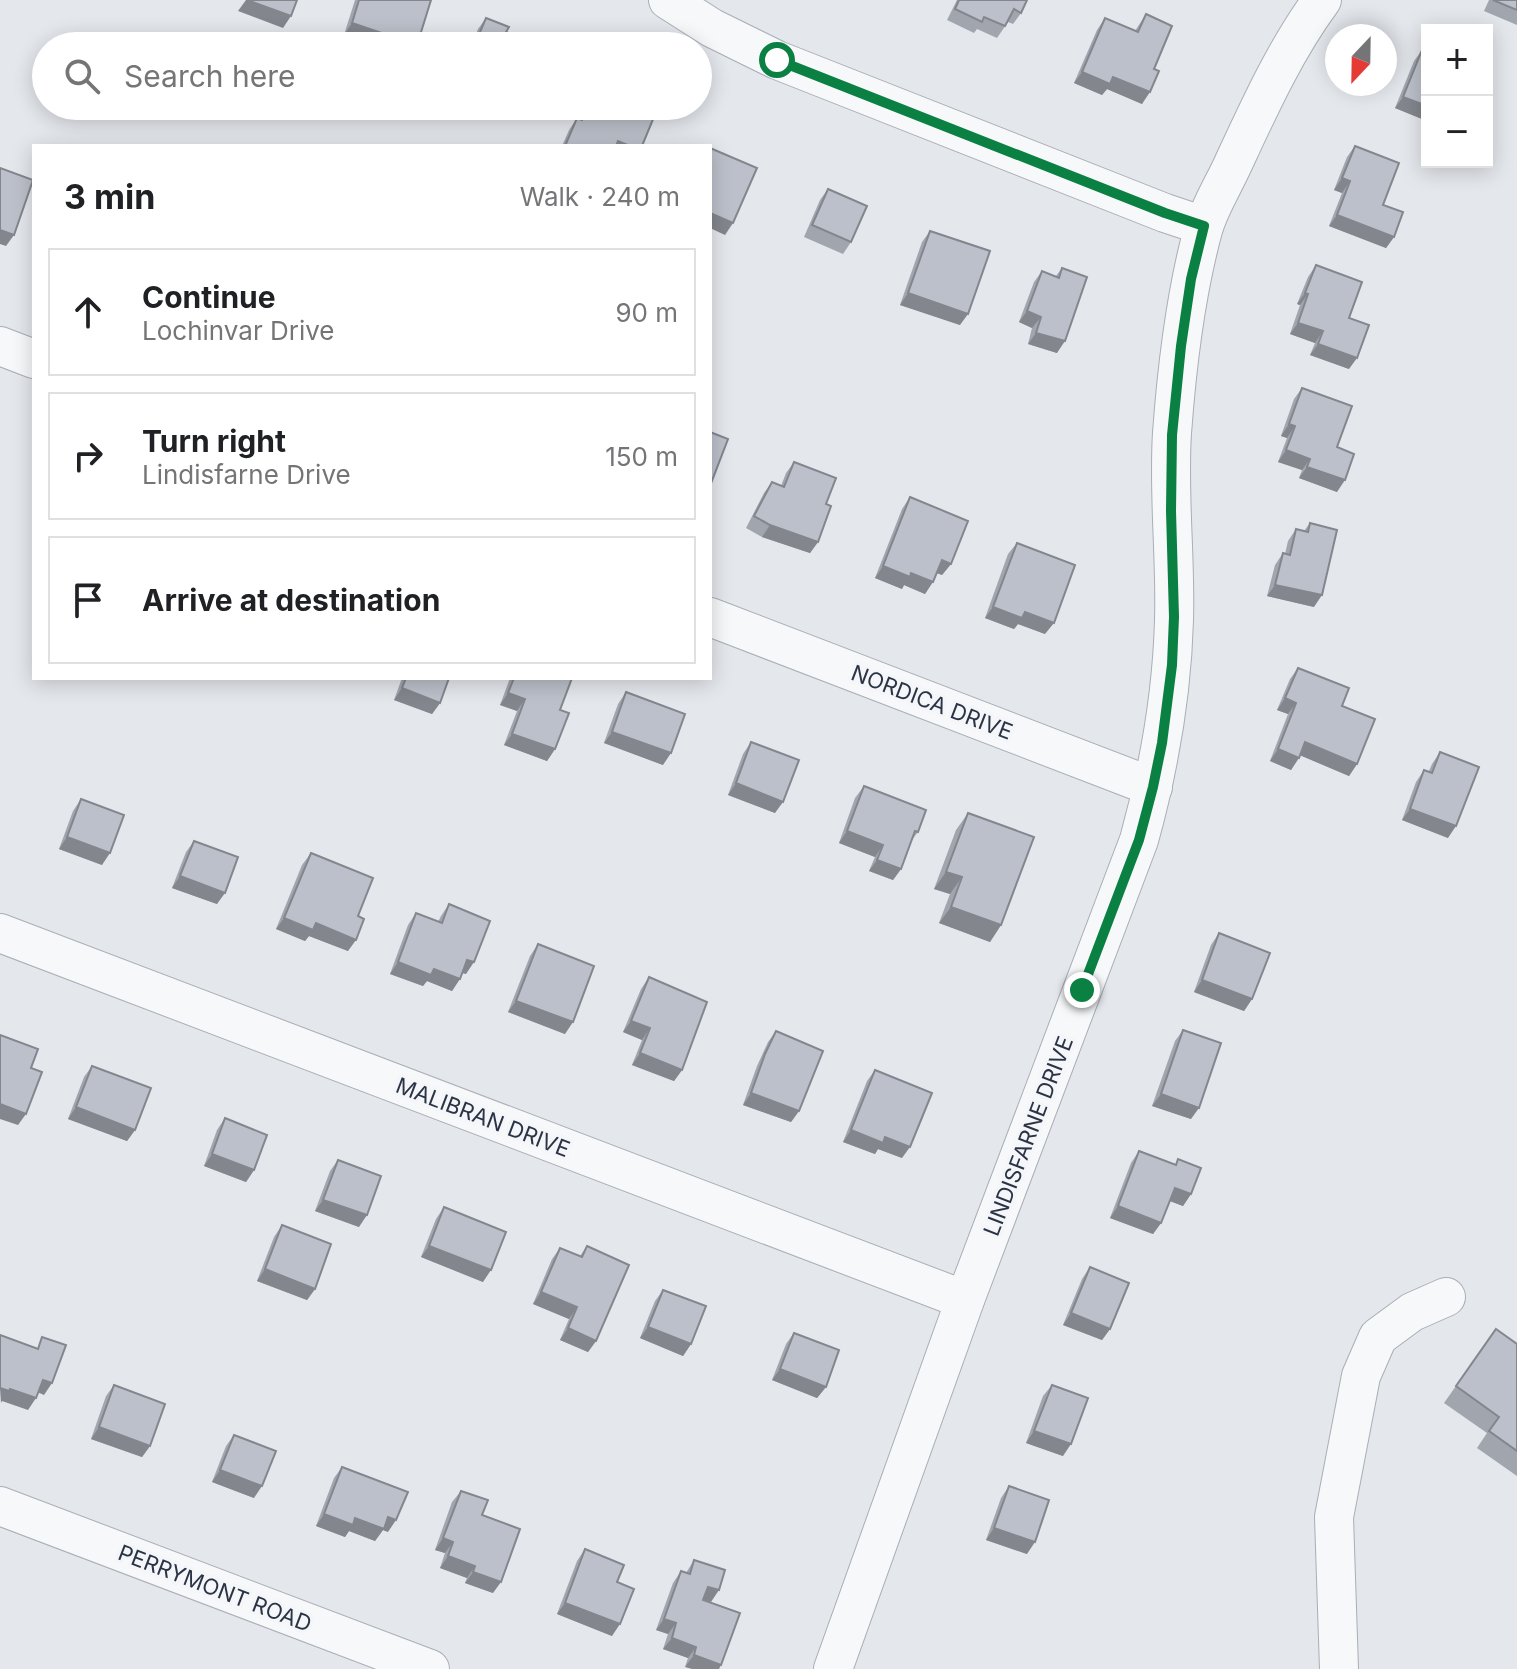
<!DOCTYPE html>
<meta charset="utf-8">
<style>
body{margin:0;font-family:Inter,sans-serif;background:#f2f2f2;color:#202124}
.controls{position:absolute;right:24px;top:24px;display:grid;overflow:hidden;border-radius:0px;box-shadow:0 4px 20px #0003}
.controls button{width:72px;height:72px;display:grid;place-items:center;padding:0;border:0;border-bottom:2px solid #e0e0e0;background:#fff;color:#202124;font:40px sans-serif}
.compass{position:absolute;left:1325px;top:24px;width:72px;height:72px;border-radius:50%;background:#fff;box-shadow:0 4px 20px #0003;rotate:202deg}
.stop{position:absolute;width:24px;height:24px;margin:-18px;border:6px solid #0b8043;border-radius:50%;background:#fff}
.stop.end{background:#0b8043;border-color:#fff;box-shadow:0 2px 8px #0008}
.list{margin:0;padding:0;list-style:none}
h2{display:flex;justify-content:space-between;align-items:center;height:104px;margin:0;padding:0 32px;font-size:34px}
h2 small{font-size:26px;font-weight:400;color:#757577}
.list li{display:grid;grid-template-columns:52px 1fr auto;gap:24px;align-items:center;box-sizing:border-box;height:128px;margin:0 16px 16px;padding:0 16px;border:2px solid #e0e0e0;border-radius:0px}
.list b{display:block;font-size:30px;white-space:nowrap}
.list p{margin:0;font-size:26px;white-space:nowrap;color:#757577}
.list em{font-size:26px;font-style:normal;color:#757577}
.icon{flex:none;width:44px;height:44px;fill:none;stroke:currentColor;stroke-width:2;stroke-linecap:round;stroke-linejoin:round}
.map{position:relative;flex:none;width:1517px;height:1669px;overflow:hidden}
.search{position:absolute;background:#fff;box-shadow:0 4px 20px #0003;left:32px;top:32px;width:680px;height:88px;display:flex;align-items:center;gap:20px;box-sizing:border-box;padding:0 28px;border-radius:44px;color:#757577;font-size:30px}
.panel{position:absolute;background:#fff;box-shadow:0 4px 20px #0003;left:32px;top:144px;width:680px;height:536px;border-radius:0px}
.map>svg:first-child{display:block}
</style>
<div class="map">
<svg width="1517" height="1669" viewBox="0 0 1517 1669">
<rect width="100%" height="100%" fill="#e4e7ec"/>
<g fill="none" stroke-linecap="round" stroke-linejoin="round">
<defs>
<g id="minor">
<path d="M668,0L712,28L777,60L1165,213L1204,226"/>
<path d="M0,346L34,359"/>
<path d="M710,617L1153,787"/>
<path d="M0,933L965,1300"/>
<path d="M0,1506L430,1669"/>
<path d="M833,1669L965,1300L1139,840C1159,768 1172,695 1174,620C1176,558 1168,496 1172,433C1177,365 1185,296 1203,230C1209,208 1223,186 1233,164C1259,108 1285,50 1322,0"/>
<path d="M1339,1669L1334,1517L1361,1376L1378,1337L1412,1312L1446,1297"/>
</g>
</defs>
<use href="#minor" stroke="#a9aeb7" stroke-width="40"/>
<use href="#minor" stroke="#f7f8fa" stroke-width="38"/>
</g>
<g fill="#a1a5ae">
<path d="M355,0H431L416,46H378L344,35Z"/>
<path d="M957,0H1027L1021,13L1013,24L1008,22L997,38L977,29L974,33L947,20Z"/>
<path d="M1489,0H1517V25L1484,11Z"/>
<path d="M1146,14L1154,69L1142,104L1107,89L1102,95L1074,83L1097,30L1105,18L1135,31Z"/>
<path d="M486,18L506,32L539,46H471L478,29Z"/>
<path d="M1422,50L1427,52V121L1395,108L1414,61Z"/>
<path d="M585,106H650L642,146H562L569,130L577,118L579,119Z"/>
<path d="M1355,146L1394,237L1386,248L1329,226L1342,193L1334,190L1347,157Z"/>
<path d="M828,189L851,242L843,254L804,237L820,200Z"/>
<path d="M930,231L960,325L900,305L922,242Z"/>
<path d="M1316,265L1349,318V369L1310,355L1315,343L1290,334L1300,305L1297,304L1308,277Z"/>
<path d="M1062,268L1057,353L1028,344L1032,328L1019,322L1034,282L1042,271L1056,276Z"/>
<path d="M1302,388L1337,447V492L1299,478L1302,470L1278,462L1287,438L1281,436L1294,399Z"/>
<path d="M794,462L826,504L818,542L810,553L762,537L746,528L764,493L772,482L781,486L786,473Z"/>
<path d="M910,497L951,564L942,575L937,573L925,594L904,585L902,589L875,578L902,509Z"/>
<path d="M1310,523L1314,607L1267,596L1275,565L1283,553L1285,554L1288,541L1296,529L1304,531Z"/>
<path d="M1017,543L1045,634L1018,624L1014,629L985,618L1008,554Z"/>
<path d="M1298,668L1342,706L1357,764L1349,776L1300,755L1291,770L1270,761L1288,714L1277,710L1290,679Z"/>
<path d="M402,678H449L440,703L432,714L394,700Z"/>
<path d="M510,678H572L560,710L555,749L547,761L504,745L517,711L500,705Z"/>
<path d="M626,692L663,765L604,743L618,704Z"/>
<path d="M751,742L775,813L728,795L743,754Z"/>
<path d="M1440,752L1448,838L1402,820L1416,782L1424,770L1429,771L1432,764Z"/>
<path d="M864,786L918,832L911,841L901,869L893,880L869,871L875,857L839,843L855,798Z"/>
<path d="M81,799L102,865L59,849L73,811Z"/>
<path d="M968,813L1001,925L990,942L939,923L950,894L934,889L956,830Z"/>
<path d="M194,841L217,904L172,888L186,852Z"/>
<path d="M311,853L358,916L348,951L309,936L305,941L276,929L302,865Z"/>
<path d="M449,904L466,974L463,973L452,991L427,981L423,986L390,974L408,925L416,913L438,922L441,916Z"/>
<path d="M1219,933L1252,999L1244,1011L1194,992L1211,945Z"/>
<path d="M538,944L565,1034L508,1012L530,956Z"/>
<path d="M649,977L682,1070L674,1081L632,1065L642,1040L623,1032L641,989Z"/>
<path d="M1183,1030L1191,1119L1152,1106L1175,1041Z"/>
<path d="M776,1031L799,1111L791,1122L743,1105L757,1066L768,1042Z"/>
<path d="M92,1066L135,1130L127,1141L68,1119L84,1077Z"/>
<path d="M875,1070L902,1158L878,1149L875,1154L843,1142L867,1081Z"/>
<path d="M225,1118L254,1170L246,1182L204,1166L217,1130Z"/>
<path d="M1139,1151L1175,1165L1178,1159L1191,1194L1183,1206L1170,1201L1161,1223L1153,1234L1110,1218L1131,1163Z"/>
<path d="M338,1160L359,1227L315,1211L330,1171Z"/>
<path d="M444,1207L483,1282L421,1257L436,1219Z"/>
<path d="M282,1225L315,1289L307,1300L257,1281L274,1237Z"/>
<path d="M587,1246L596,1341L588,1352L560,1340L569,1319L533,1304L552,1259L560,1248L580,1256Z"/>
<path d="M1090,1267L1110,1329L1102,1340L1063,1325L1082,1279Z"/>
<path d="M663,1290L691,1344L683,1356L640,1338L655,1301Z"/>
<path d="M1496,1329L1517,1344V1476L1477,1448L1487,1433L1444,1403Z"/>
<path d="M794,1333L826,1387L817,1398L772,1380L786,1344Z"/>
<path d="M114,1385L150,1446L142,1457L91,1439L106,1396Z"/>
<path d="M1052,1385L1063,1456L1026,1443L1043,1396Z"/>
<path d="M234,1435L254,1498L212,1482L226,1446Z"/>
<path d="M342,1467L388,1532L383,1530L375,1541L349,1531L345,1537L316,1526L334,1478Z"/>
<path d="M1009,1486L1027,1554L986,1540L1001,1498Z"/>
<path d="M461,1491L482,1515L493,1593L465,1583L467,1578L440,1568L445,1553L435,1550L452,1502Z"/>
<path d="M585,1549L617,1582L612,1636L557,1614L577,1561Z"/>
<path d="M694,1560L711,1602L703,1600L740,1613L685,1667L688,1658L663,1649L668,1634L656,1630L673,1583L681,1571L686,1573Z"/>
</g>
<g fill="#83868d">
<path d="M246,0H247L291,16L283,28L238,11Z"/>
<path d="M352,23L417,45L416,46H378L344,35Z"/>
<path d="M1082,72L1113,77L1150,92L1142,104L1107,89L1102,95L1074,83Z"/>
<path d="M1403,97L1427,106V121L1395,108Z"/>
<path d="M489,106H515L520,108L512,120L486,109Z"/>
<path d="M618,141L630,146H614Z"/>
<path d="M1342,178L1350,181L1342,193L1334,190Z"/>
<path d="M710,213L733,223L725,235L710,228Z"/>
<path d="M1337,215L1394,237L1386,248L1329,226Z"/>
<path d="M0,230L14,235L6,246L0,244Z"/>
<path d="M908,293L968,314L960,325L900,305Z"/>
<path d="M1305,293L1308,294L1300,305L1297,304Z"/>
<path d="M1027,311L1041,317L1032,328L1019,322Z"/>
<path d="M1298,323L1323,331L1315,343L1290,334Z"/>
<path d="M1036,333L1065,341L1057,353L1028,344Z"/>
<path d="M1318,344L1357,358L1349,369L1310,355Z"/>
<path d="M1289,424L1295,426L1287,438L1281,436Z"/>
<path d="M1286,450L1310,459L1302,470L1278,462Z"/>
<path d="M1307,467L1345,480L1337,492L1299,478Z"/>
<path d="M770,525L818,542L810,553L762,537Z"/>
<path d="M942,560L951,564L942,575L934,572Z"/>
<path d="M883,566L911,573L933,582L925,594L904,585L902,589L875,578Z"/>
<path d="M1275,585L1322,595L1314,607L1267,596Z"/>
<path d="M993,607L1025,612L1054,623L1045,634L1018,624L1014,629L985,618Z"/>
<path d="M402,688L440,703L432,714L394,700Z"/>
<path d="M508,693L525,699L517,711L500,705Z"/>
<path d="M1285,698L1296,703L1288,714L1277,710Z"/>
<path d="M612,732L671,753L663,765L604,743Z"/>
<path d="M512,734L555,749L547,761L504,745Z"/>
<path d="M1305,742L1357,764L1349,776L1297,754Z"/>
<path d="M1278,749L1299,758L1291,770L1270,761Z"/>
<path d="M736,783L783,802L775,813L728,795Z"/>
<path d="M1410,809L1456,826L1448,838L1402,820Z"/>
<path d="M847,831L883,845L875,857L839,843Z"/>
<path d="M67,837L110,853L102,865L59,849Z"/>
<path d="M877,860L901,869L893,880L869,871Z"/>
<path d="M946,872L962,877L950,894L934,889Z"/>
<path d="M180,876L225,893L217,904L172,888Z"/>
<path d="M951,907L1001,925L990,942L939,923Z"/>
<path d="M284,918L316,923L356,940L348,951L309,936L305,941L276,929Z"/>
<path d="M467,960L474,962L466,974L459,972Z"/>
<path d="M398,962L434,969L460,979L452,991L427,981L423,986L390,974Z"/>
<path d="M1202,980L1252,999L1244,1011L1194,992Z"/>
<path d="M516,1001L573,1022L565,1034L508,1012Z"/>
<path d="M631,1021L650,1028L642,1040L623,1032Z"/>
<path d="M640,1053L682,1070L674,1081L632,1065Z"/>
<path d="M751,1093L799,1111L791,1122L743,1105Z"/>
<path d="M1161,1094L1199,1108L1191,1119L1152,1106Z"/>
<path d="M0,1104L26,1114L18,1125L0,1119Z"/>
<path d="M76,1107L135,1130L127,1141L68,1119Z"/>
<path d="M851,1130L885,1137L910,1147L902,1158L878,1149L875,1154L843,1142Z"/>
<path d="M212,1154L254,1170L246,1182L204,1166Z"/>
<path d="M1175,1188L1191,1194L1183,1206L1167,1200Z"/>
<path d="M323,1200L367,1215L359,1227L315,1211Z"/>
<path d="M1118,1206L1161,1223L1153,1234L1110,1218Z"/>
<path d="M429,1246L491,1270L483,1282L421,1257Z"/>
<path d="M265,1269L315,1289L307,1300L257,1281Z"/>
<path d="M541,1292L577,1307L569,1319L533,1304Z"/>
<path d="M1071,1313L1110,1329L1102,1340L1063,1325Z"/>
<path d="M648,1327L691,1344L683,1356L640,1338Z"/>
<path d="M568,1328L596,1341L588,1352L560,1340Z"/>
<path d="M780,1369L826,1387L817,1398L772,1380Z"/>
<path d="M43,1380L52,1383L44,1395L35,1391Z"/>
<path d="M0,1388L10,1389L36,1398L28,1410L2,1401L1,1403Z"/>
<path d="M99,1427L150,1446L142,1457L91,1439Z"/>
<path d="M1034,1431L1071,1444L1063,1456L1026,1443Z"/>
<path d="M220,1470L262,1486L254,1498L212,1482Z"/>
<path d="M324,1514L388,1517L396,1520L388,1532L383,1530L375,1541L349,1531L345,1537L316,1526Z"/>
<path d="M994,1528L1035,1542L1027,1554L986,1540Z"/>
<path d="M443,1538L453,1542L445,1553L435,1550Z"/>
<path d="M448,1556L475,1566L467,1578L440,1568Z"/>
<path d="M473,1572L501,1582L493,1593L465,1583Z"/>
<path d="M708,1587L719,1590L711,1602L700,1598Z"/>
<path d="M565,1603L620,1624L612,1636L557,1614Z"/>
<path d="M664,1619L676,1623L668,1634L656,1630Z"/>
<path d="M672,1638L696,1647L688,1658L663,1649Z"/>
<path d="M694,1655L721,1665L719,1669H692L685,1667Z"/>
</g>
<g fill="#bbc0ca" stroke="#83868d" stroke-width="2">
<path d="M247,0H297L291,16Z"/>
<path d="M359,0H431L417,45L352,23Z"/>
<path d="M959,0H1027L1021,13L1014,9L1005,26L984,17L982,22L955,9Z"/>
<path d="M1493,0H1517V10Z"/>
<path d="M1146,14L1172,26L1154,69L1159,71L1150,92L1113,77L1110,84L1082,72L1105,18L1138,32Z"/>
<path d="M486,18L509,27L506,32L539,46H474Z"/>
<path d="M1422,50L1427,52V106L1403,97Z"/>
<path d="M588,106H650L649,109L656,112L642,146H630L618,141L616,146H565L577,118L582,120Z"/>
<path d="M1355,146L1399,163L1383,205L1403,212L1394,237L1337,215L1350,181L1342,178Z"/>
<path d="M710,148L757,168L733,223L710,213Z"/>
<path d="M0,168L33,180L14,235L0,230Z"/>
<path d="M828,189L867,206L851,242L812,225Z"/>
<path d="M930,231L990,251L968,314L908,293Z"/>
<path d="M1316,265L1362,282L1349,318L1369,325L1357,358L1318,344L1323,331L1298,323L1308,294L1305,293Z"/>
<path d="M1062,268L1087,277L1065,341L1036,333L1041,317L1027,311L1042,271L1059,278Z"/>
<path d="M1302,388L1352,406L1337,447L1354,454L1345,480L1307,467L1310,459L1286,450L1295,426L1289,424Z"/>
<path d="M710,432L728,439L710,486Z"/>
<path d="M794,462L836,478L826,504L831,506L818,542L770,525L754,516L772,482L784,487Z"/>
<path d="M910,497L968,521L951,564L942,560L933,582L911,573L910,577L883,566Z"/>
<path d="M1310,523L1337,530L1322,595L1275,585L1283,553L1290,555L1296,529L1308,532Z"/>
<path d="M1017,543L1075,565L1054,623L1025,612L1022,618L993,607Z"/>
<path d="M1298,668L1349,688L1342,706L1375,719L1357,764L1305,742L1299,758L1278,749L1296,703L1285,698Z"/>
<path d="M406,678H449L440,703L402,688Z"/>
<path d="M514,678H572L560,710L569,713L555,749L512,734L525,699L508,693Z"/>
<path d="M626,692L685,714L671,753L612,732Z"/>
<path d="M751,742L799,760L783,802L736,783Z"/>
<path d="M1440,752L1479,767L1456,826L1410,809L1424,770L1432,773Z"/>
<path d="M864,786L926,810L918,832L915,831L901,869L877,860L883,845L847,831Z"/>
<path d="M81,799L124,815L110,853L67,837Z"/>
<path d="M968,813L1034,837L1001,925L951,907L962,877L946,872Z"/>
<path d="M194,841L238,857L225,893L180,876Z"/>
<path d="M311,853L373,878L358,916L364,919L356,940L316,923L313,930L284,918Z"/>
<path d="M449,904L490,921L474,962L467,960L460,979L434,969L431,975L398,962L416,913L442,923Z"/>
<path d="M1219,933L1270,953L1252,999L1202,980Z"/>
<path d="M538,944L594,966L573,1022L516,1001Z"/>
<path d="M649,977L707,1002L682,1070L640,1053L650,1028L631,1021Z"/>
<path d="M1183,1030L1221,1043L1199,1108L1161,1094Z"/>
<path d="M776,1031L823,1051L799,1111L751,1093L765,1054Z"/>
<path d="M0,1035L38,1049L31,1068L42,1072L26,1114L0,1104Z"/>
<path d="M92,1066L151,1088L135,1130L76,1107Z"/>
<path d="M875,1070L932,1093L910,1147L885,1137L883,1143L851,1130Z"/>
<path d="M225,1118L267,1135L254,1170L212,1154Z"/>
<path d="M1139,1151L1176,1165L1178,1159L1201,1168L1191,1194L1175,1188L1161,1223L1118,1206Z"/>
<path d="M338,1160L381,1176L367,1215L323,1200Z"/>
<path d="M444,1207L506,1232L491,1270L429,1246Z"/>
<path d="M282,1225L331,1244L315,1289L265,1269Z"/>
<path d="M587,1246L629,1265L596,1341L568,1328L577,1307L541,1292L560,1248L582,1257Z"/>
<path d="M1090,1267L1129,1283L1110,1329L1071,1313Z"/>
<path d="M663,1290L706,1306L691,1344L648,1327Z"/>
<path d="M1496,1329L1517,1344V1451L1489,1431L1499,1417L1456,1386Z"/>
<path d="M794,1333L839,1350L826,1387L780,1369Z"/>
<path d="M0,1335L38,1349L42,1337L66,1345L52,1383L43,1380L36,1398L10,1389L9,1391L0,1388Z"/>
<path d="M114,1385L165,1404L150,1446L99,1427Z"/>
<path d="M1052,1385L1088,1398L1071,1444L1034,1431Z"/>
<path d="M234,1435L276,1451L262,1486L220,1470Z"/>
<path d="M342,1467L408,1492L396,1520L388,1517L384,1529L355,1518L353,1525L324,1514Z"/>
<path d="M1009,1486L1049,1500L1035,1542L994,1528Z"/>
<path d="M461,1491L488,1500L482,1515L520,1529L501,1582L473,1572L475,1566L448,1556L453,1542L443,1538Z"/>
<path d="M585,1549L624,1565L617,1582L634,1589L620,1624L565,1603Z"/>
<path d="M694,1560L725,1570L719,1590L708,1587L703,1600L740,1613L721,1665L694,1655L696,1647L672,1638L676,1623L664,1619L681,1571L690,1574Z"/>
</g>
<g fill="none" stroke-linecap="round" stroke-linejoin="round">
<path stroke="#0b8043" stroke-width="10" d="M777,60L1165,213L1204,226L1191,279L1181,346L1172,435L1171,511L1174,617L1172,665L1162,743L1153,787L1139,840L1082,990"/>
</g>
<g text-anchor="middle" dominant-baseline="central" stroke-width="7" stroke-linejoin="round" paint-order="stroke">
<g font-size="22" fill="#2b3445" stroke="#f4f6f9">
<text transform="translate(932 702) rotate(21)">NORDICA DRIVE</text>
<text transform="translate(483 1117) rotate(21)">MALIBRAN DRIVE</text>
<text transform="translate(1028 1136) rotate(-69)">LINDISFARNE DRIVE</text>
<text transform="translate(215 1588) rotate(21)">PERRYMONT ROAD</text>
</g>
</g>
</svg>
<div class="controls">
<button>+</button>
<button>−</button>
</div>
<svg class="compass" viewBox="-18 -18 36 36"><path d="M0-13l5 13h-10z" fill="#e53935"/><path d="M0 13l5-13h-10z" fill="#757577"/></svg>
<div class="stop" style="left:777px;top:60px"></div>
<div class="stop end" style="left:1082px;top:990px"></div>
<div class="search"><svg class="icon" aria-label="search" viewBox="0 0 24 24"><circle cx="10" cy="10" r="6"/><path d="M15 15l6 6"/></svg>Search here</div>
<section class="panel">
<h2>3 min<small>Walk · 240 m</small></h2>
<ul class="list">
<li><svg class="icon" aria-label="ahead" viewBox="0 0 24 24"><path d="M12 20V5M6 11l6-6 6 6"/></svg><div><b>Continue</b><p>Lochinvar Drive</p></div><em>90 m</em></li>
<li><svg class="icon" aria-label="right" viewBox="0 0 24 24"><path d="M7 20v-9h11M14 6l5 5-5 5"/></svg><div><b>Turn right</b><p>Lindisfarne Drive</p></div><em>150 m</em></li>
<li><svg class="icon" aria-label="arrive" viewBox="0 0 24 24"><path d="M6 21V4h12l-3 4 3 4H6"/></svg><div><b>Arrive at destination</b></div></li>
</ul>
</section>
</div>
